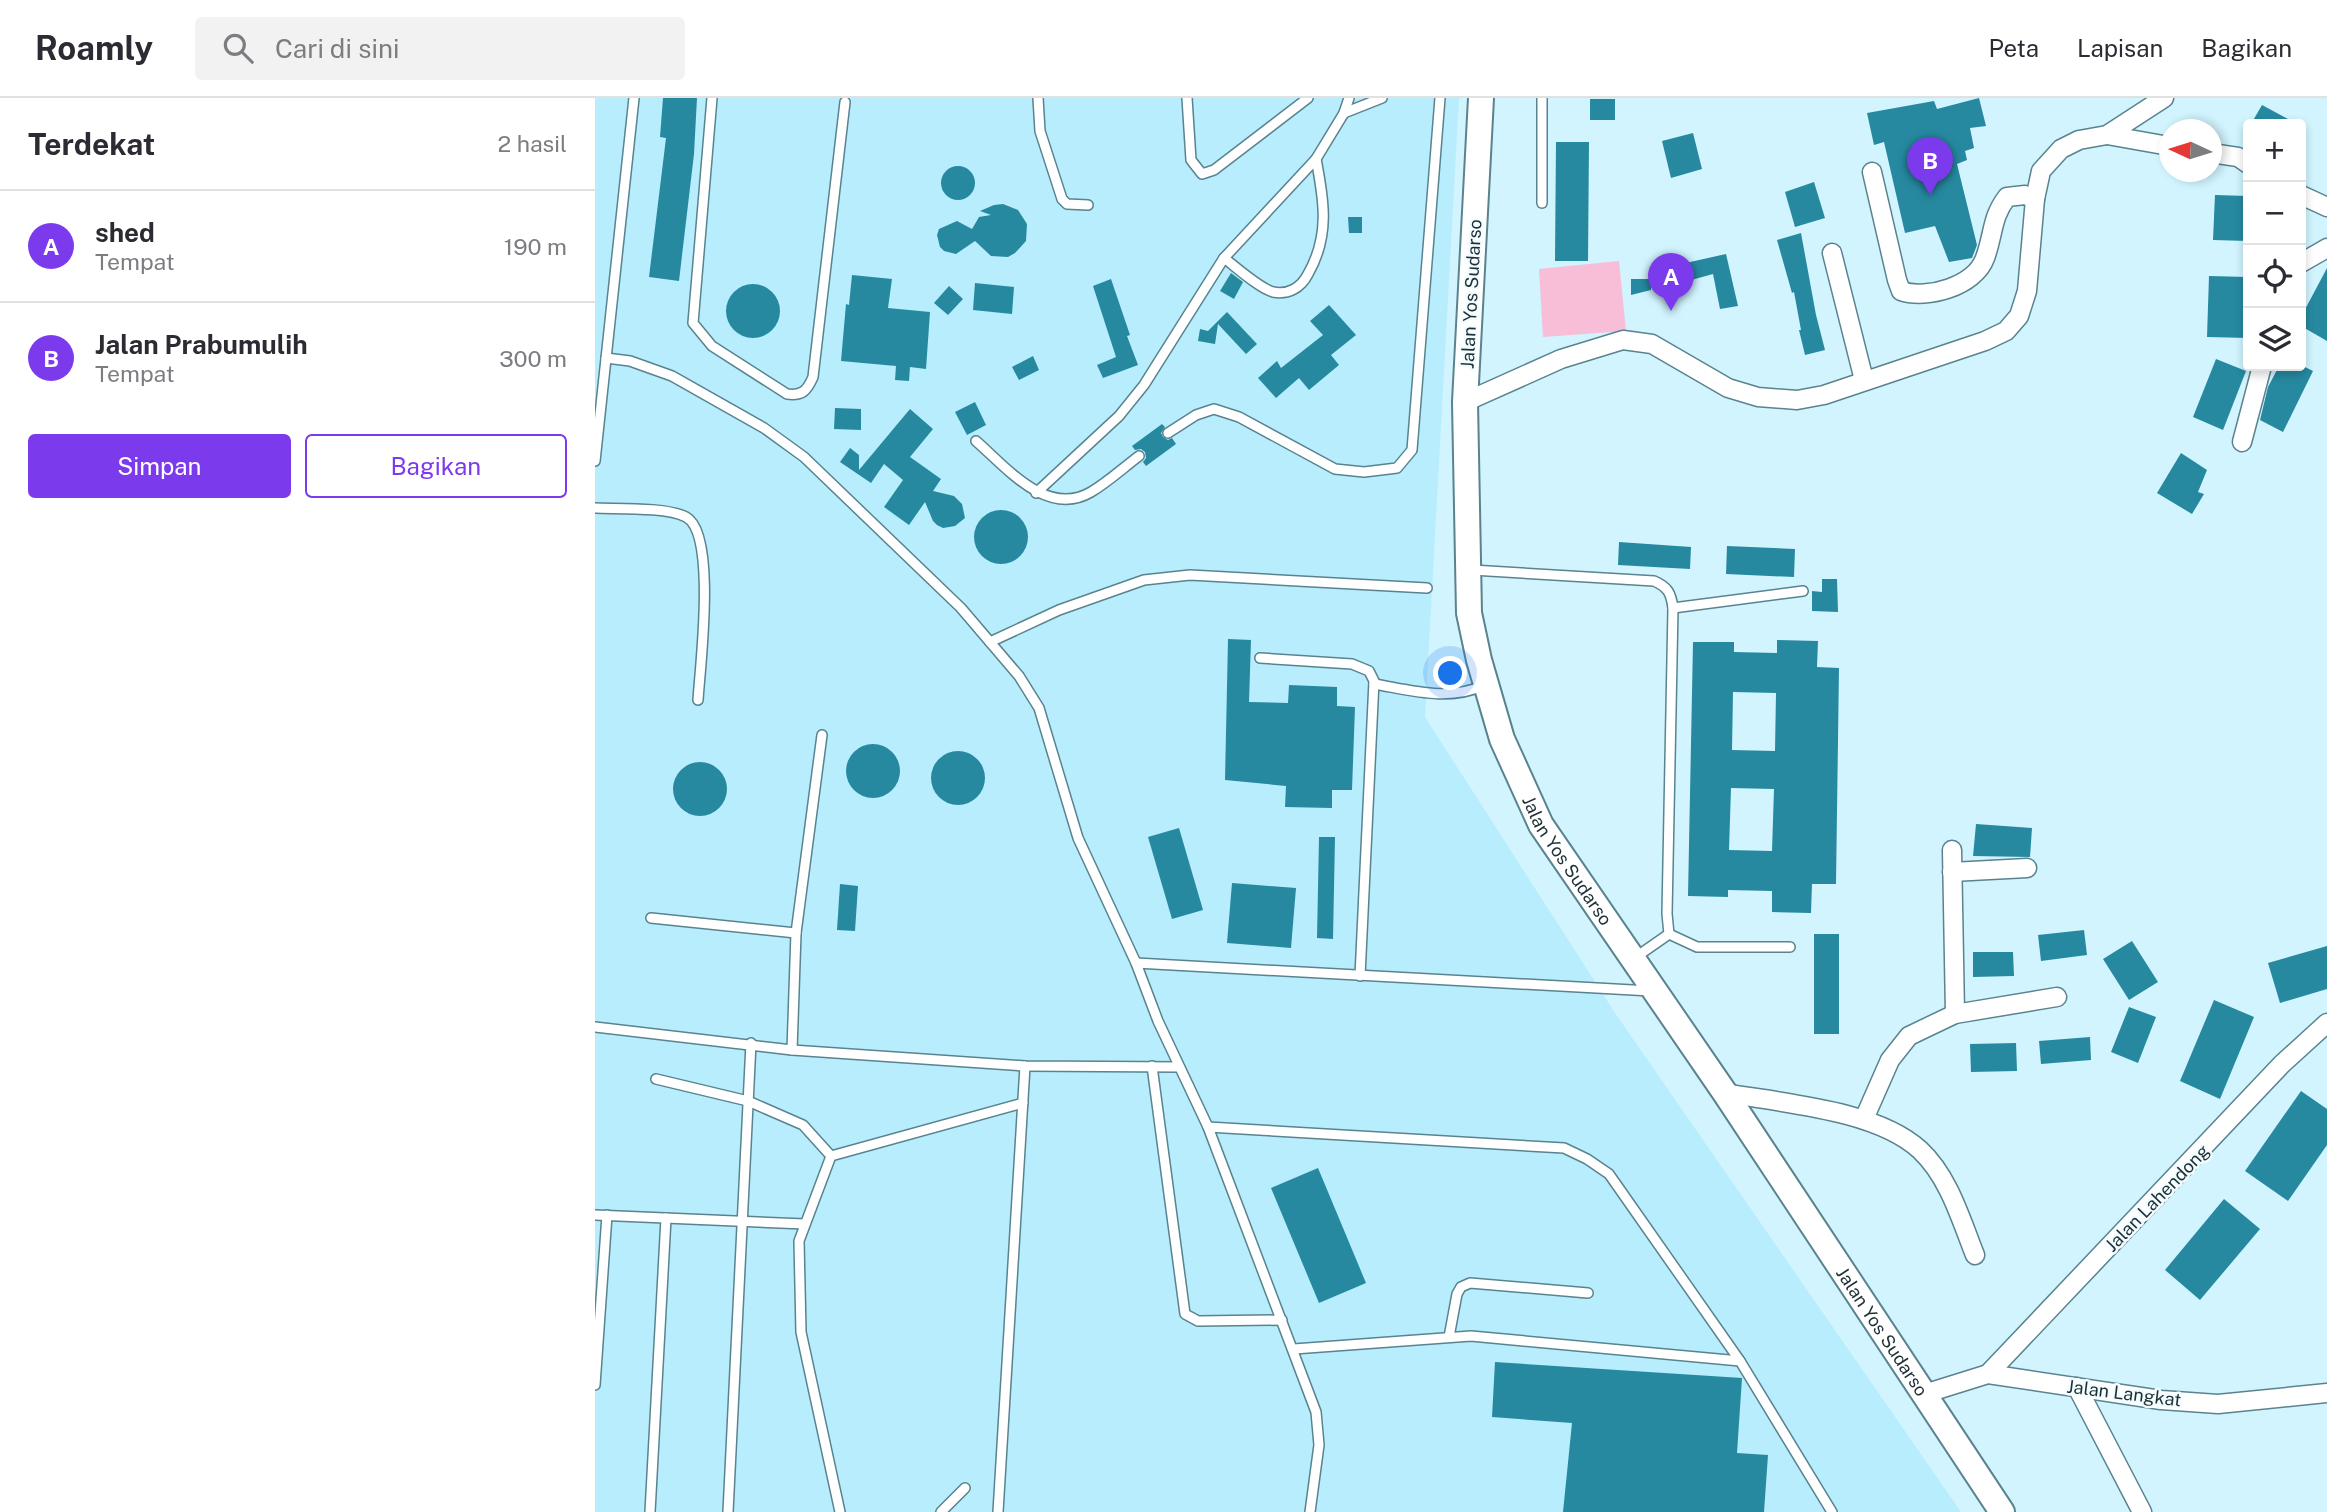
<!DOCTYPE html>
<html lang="id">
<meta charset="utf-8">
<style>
body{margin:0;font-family:"Public Sans",sans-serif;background:#f2f2f3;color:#2b2b33}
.controls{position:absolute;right:21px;top:21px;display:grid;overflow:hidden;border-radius:7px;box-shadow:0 4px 10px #0003}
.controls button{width:63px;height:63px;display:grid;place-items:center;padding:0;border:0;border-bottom:2px solid #e1e1e2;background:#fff;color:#2b2b33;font:35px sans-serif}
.compass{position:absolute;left:1564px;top:21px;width:63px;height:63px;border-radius:50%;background:#fff;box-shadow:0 4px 10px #0003;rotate:274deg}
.you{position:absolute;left:856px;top:576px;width:24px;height:24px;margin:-18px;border:5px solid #fff;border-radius:50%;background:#1a73e8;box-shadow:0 0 0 10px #1a73e833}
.badge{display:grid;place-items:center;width:46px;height:46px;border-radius:50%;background:#7c3aed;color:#fff;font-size:23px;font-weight:700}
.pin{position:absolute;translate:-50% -58px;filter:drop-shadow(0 2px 4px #0008)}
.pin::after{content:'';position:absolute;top:37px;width:24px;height:21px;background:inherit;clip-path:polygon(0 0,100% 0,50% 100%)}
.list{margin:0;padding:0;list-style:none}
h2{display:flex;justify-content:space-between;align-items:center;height:91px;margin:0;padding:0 28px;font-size:30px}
h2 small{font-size:23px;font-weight:400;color:#7c7c81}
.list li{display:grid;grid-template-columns:46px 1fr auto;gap:21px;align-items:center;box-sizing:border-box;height:112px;padding:0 28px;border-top:2px solid #e1e1e2}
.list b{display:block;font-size:26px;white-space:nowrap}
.list p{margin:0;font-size:23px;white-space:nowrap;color:#7c7c81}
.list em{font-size:23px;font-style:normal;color:#7c7c81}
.actions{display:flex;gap:14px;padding:21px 28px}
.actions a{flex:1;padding:16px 0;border:2px solid #7c3aed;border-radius:7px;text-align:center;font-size:24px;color:#7c3aed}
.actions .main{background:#7c3aed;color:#fff}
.icon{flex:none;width:38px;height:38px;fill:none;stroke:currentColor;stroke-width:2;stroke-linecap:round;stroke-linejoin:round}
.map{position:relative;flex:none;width:1732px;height:1414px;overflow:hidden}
header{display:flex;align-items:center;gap:42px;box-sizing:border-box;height:98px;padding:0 35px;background:#fff;border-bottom:2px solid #e1e1e2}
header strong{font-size:33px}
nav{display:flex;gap:38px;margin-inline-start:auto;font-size:24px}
.search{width:490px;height:63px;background:#f2f2f3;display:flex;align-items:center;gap:18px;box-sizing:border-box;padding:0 24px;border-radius:7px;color:#7c7c81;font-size:26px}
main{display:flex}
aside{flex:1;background:#fff}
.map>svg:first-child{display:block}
</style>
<header>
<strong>Roamly</strong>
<div class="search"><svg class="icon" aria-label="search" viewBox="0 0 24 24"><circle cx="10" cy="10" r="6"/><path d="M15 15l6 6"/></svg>Cari di sini</div>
<nav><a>Peta</a><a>Lapisan</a><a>Bagikan</a></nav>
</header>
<main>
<aside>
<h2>Terdekat<small>2 hasil</small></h2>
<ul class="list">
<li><span class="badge">A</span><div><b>shed</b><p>Tempat</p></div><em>190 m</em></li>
<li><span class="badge">B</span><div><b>Jalan Prabumulih</b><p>Tempat</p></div><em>300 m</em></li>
</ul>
<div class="actions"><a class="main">Simpan</a><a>Bagikan</a></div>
</aside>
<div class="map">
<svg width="1732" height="1414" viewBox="0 0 1732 1414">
<rect width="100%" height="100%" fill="#d1f4ff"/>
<path fill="#b7edfd" d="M0,0H864L830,619L1020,915L1366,1414H0Z"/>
<path fill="#f8bdd7" d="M1024,163L1031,233L948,239L944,171Z"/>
<g fill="#2689a0" fill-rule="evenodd">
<path d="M68,0H102L99,56L84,183L54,179L71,40L65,39Z"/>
<path d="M1384,0L1391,28L1375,30L1379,50L1370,53L1372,62L1362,66L1382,147L1377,160L1354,164L1340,128L1310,135L1289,44L1279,47L1272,15L1339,3L1342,11Z"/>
<rect x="995" y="1" width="25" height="21"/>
<path d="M1667,7L1702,26H1656Z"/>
<path d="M1098,35L1107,71L1076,80L1067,43Z"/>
<path d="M961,44H994L993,163H960Z"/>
<circle cx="363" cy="85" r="17"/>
<path d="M1219,84L1230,120L1200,129L1190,94Z"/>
<path d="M1620,97L1653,98V143L1618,142Z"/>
<path d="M408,106L423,112L432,126L431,143L420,155L413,159L396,158L380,143L361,156L349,153L345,149L342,137L344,131L362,123L377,131L384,119L396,117L385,113L399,107Z"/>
<path d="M753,119H767V135H754Z"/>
<path d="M1206,135L1221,217L1230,252L1210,257L1204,232H1206L1199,194L1197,195L1182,142Z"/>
<path d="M1131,156L1143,208L1125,211L1118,176L1089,184L1086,166Z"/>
<path d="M1732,170V243L1706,228V219Z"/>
<path d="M636,175L648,184L639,201L625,193Z"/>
<path d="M257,177L297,181L293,210L335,214L331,271L315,269L314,283L300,282L301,268L246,263L251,206L254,207Z"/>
<path d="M1614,178L1653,179V240L1612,239Z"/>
<path d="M516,181L535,237L532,238L543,267L508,280L502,267L521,259L498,188Z"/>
<path d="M1036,181H1056V192L1036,197Z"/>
<path d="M380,185L419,189L417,216L378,212Z"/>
<circle cx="158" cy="213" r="27"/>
<path d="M354,188L368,201L353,217L339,205Z"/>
<path d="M734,207L761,237L736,257L744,267L714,292L704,280L681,300L663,280L682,263L686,270L728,237L715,223Z"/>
<path d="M632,214L662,246L651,256L623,226L620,246L603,243L605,231L613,233Z"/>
<path d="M438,258L444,272L424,282L417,269Z"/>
<path d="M1621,261L1651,273L1628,332L1598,319Z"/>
<path d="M1684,268H1708L1718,273L1688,334L1665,322L1673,289Z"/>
<path d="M380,304L391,327L372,337L360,314Z"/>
<path d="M240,310L266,311V332L239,331Z"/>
<path d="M315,311L338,331L315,359L346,381L338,393L359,398L367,406L370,420L360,428L348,430L342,427L338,423L330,404L314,427L289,409L308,382L289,366L276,385L245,364L255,350L264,357V372Z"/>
<path d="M567,326L570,329L566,335L568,339L573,342L577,340L581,346L551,368L548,364L551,360L550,354L546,351L540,352L537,348Z"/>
<path d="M1586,355L1612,372L1603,394L1609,396L1597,416L1562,395Z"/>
<circle cx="406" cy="439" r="27"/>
<path d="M1024,444L1096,449L1095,471L1023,467Z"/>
<path d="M1132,448L1200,451L1199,479L1131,476Z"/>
<path d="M1227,481H1242L1243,514L1217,513V493L1227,494Z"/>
<path d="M633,541L656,542L654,604L693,605L694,587L742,589V608L760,609L757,692H737V710L690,709L691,688L630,682Z"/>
<path d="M1182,542L1223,543L1222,569L1244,570L1241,786H1217L1216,815L1177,814V793L1133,792V799L1093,798L1098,544H1139V554L1182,555ZM1138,594L1181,595L1180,653L1137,652ZM1136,690L1179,691L1177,753L1134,752Z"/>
<circle cx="278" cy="673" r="27"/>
<circle cx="363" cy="680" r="27"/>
<circle cx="105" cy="691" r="27"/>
<path d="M1381,726L1437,730L1435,759L1378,758Z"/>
<path d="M584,730L608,812L577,821L553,739Z"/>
<path d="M724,739H740L738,841L722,840Z"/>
<path d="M637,785L701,790L696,850L632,845Z"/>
<path d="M245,786L263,788L260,833L242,832Z"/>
<path d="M1489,832L1492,857L1446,863L1443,837Z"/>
<rect x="1219" y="836" width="25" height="100"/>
<path d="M1537,843L1563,884L1534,902L1508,861Z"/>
<path d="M1732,848V891L1685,905L1673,865Z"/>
<path d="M1378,854H1418L1419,878L1378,879Z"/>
<path d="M1619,902L1659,919L1625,1001L1585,983Z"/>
<path d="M1534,909L1561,919L1543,965L1516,954Z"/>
<path d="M1495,939L1496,962L1446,966L1444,943Z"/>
<path d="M1421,945L1422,973L1376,974L1375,946Z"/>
<path d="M1706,993L1732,1011V1047L1693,1103L1650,1073Z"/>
<path d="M723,1070L771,1185L724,1205L676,1090Z"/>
<path d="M1629,1101L1665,1131L1605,1202L1570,1172Z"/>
<path d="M900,1264L1147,1280L1142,1355L1173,1357L1169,1414H968L977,1325L897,1319Z"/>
</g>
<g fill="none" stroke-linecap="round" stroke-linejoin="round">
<defs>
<g id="service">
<path d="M117,0L98,225L117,248L192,296C207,298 212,293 218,279L250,4"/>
<path d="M443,0L445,33L467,101L472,106L493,107"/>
<path d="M592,0L596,62L607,76L619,72L713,0"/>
<path d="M749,15L787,0"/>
<path d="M947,105V0"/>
<path d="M629,160C641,169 664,190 678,194C693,197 706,190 713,176C735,138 729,102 721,61"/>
<path d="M11,260L35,263L77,278L169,330L209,359L366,510L424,578L444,610L483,740L541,865L563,923L613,1029L721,1314L724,1347L715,1414"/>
<path d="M573,335L601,317L619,311L644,319L740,371L769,374L802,370L817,352L845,0"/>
<path d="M381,343C411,369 452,420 496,394C513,384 528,370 544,358"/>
<path d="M0,363L39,0"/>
<path d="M441,395L524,318L549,287L629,160L721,61L749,15L754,0"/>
<path d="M0,410C22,411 72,409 91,419C122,435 105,569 103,602"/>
<path d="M877,472L1059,483C1073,489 1076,495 1078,510L1072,816L1074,836"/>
<path d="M1078,510L1208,493"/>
<path d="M395,544L464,512L549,482L595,477L832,490"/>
<path d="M665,560L757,566L774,573L779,583L765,878"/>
<path d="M779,586C815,592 854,604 889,587"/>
<path d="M56,820L201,835"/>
<path d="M1074,836L1102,849H1195"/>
<path d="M1041,859L1074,836"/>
<path d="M541,865L1056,893"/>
<path d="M0,929L197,952L430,968L584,969"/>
<path d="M197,952L201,835L227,637"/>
<path d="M557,968L590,1216L603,1223L687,1222"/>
<path d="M61,981L153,1003L208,1027L236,1058"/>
<path d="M613,1029L969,1050L992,1061L1014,1076L1145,1263"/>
<path d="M0,1117L210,1126"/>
<path d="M854,1239L862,1196L866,1189L875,1185L993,1195"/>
<path d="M699,1251L876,1238L1145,1263L1237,1414"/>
<path d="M0,1287L12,1117"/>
<path d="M55,1414L71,1120"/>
<path d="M133,1414L156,945"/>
<path d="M245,1414L206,1234L204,1143L236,1058L428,1005"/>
<path d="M346,1414L370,1390"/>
<path d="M403,1414L430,968"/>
</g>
<g id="minor">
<path d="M1512,37L1574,48"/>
<path d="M1616,55L1643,59L1653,66"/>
<path d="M1277,74L1302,182L1306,193C1332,202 1380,188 1390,160C1399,136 1396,120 1412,99L1430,97L1440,101"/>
<path d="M1706,97L1732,109"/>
<path d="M1237,155L1269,282"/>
<path d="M1706,165L1732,150"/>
<path d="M870,304L966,261L1028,242L1057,246L1133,290L1163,299L1202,302L1229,297L1390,243L1411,233L1424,218L1432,193L1440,101L1446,73L1466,51L1484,42L1512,37L1569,0"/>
<path d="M1647,344L1667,268"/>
<path d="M1357,752L1360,916"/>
<path d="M1357,774L1432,770"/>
<path d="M1130,995C1187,1005 1282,1012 1325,1052C1354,1079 1366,1122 1380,1157"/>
<path d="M1269,1021L1295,962L1314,938L1360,916L1462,899"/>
<path d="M1393,1276L1687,966L1732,925"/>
<path d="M1482,1289L1547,1414"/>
<path d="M1329,1296L1393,1276L1566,1302L1623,1306L1732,1295"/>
</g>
<g id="secondary">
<path id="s1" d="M886,0L870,304L874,515L884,562L907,641L946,727L1130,995L1407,1414"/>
</g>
</defs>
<use href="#service" stroke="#59838e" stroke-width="12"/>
<use href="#minor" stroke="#59838e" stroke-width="21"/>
<use href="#secondary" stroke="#59838e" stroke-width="28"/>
<use href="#service" stroke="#fff" stroke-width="9"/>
<use href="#minor" stroke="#fff" stroke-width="18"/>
<use href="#secondary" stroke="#fff" stroke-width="24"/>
</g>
<g text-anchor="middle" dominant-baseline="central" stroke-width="5" stroke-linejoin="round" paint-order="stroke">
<g font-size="18" fill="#1e3035" stroke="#f3fcff">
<text transform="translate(876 196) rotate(-87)">Jalan Yos Sudarso</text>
<text stroke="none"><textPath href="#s1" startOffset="784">Jalan Yos Sudarso</textPath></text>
<text transform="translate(1562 1100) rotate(-46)">Jalan Lahendong</text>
<text stroke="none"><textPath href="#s1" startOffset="1351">Jalan Yos Sudarso</textPath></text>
<text transform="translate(1529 1295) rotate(7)">Jalan Langkat</text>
</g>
</g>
</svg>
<div class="controls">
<button>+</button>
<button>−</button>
<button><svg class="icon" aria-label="locate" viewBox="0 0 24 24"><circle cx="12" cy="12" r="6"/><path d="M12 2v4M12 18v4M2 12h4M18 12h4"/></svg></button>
<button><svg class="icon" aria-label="layers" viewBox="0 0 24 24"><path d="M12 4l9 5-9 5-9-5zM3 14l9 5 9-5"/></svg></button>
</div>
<svg class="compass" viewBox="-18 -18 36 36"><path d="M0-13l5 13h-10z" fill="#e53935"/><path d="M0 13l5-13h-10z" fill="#7c7c81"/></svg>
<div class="you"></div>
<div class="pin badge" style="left:1076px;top:213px">A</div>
<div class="pin badge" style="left:1335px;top:97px">B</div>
</div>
</main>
